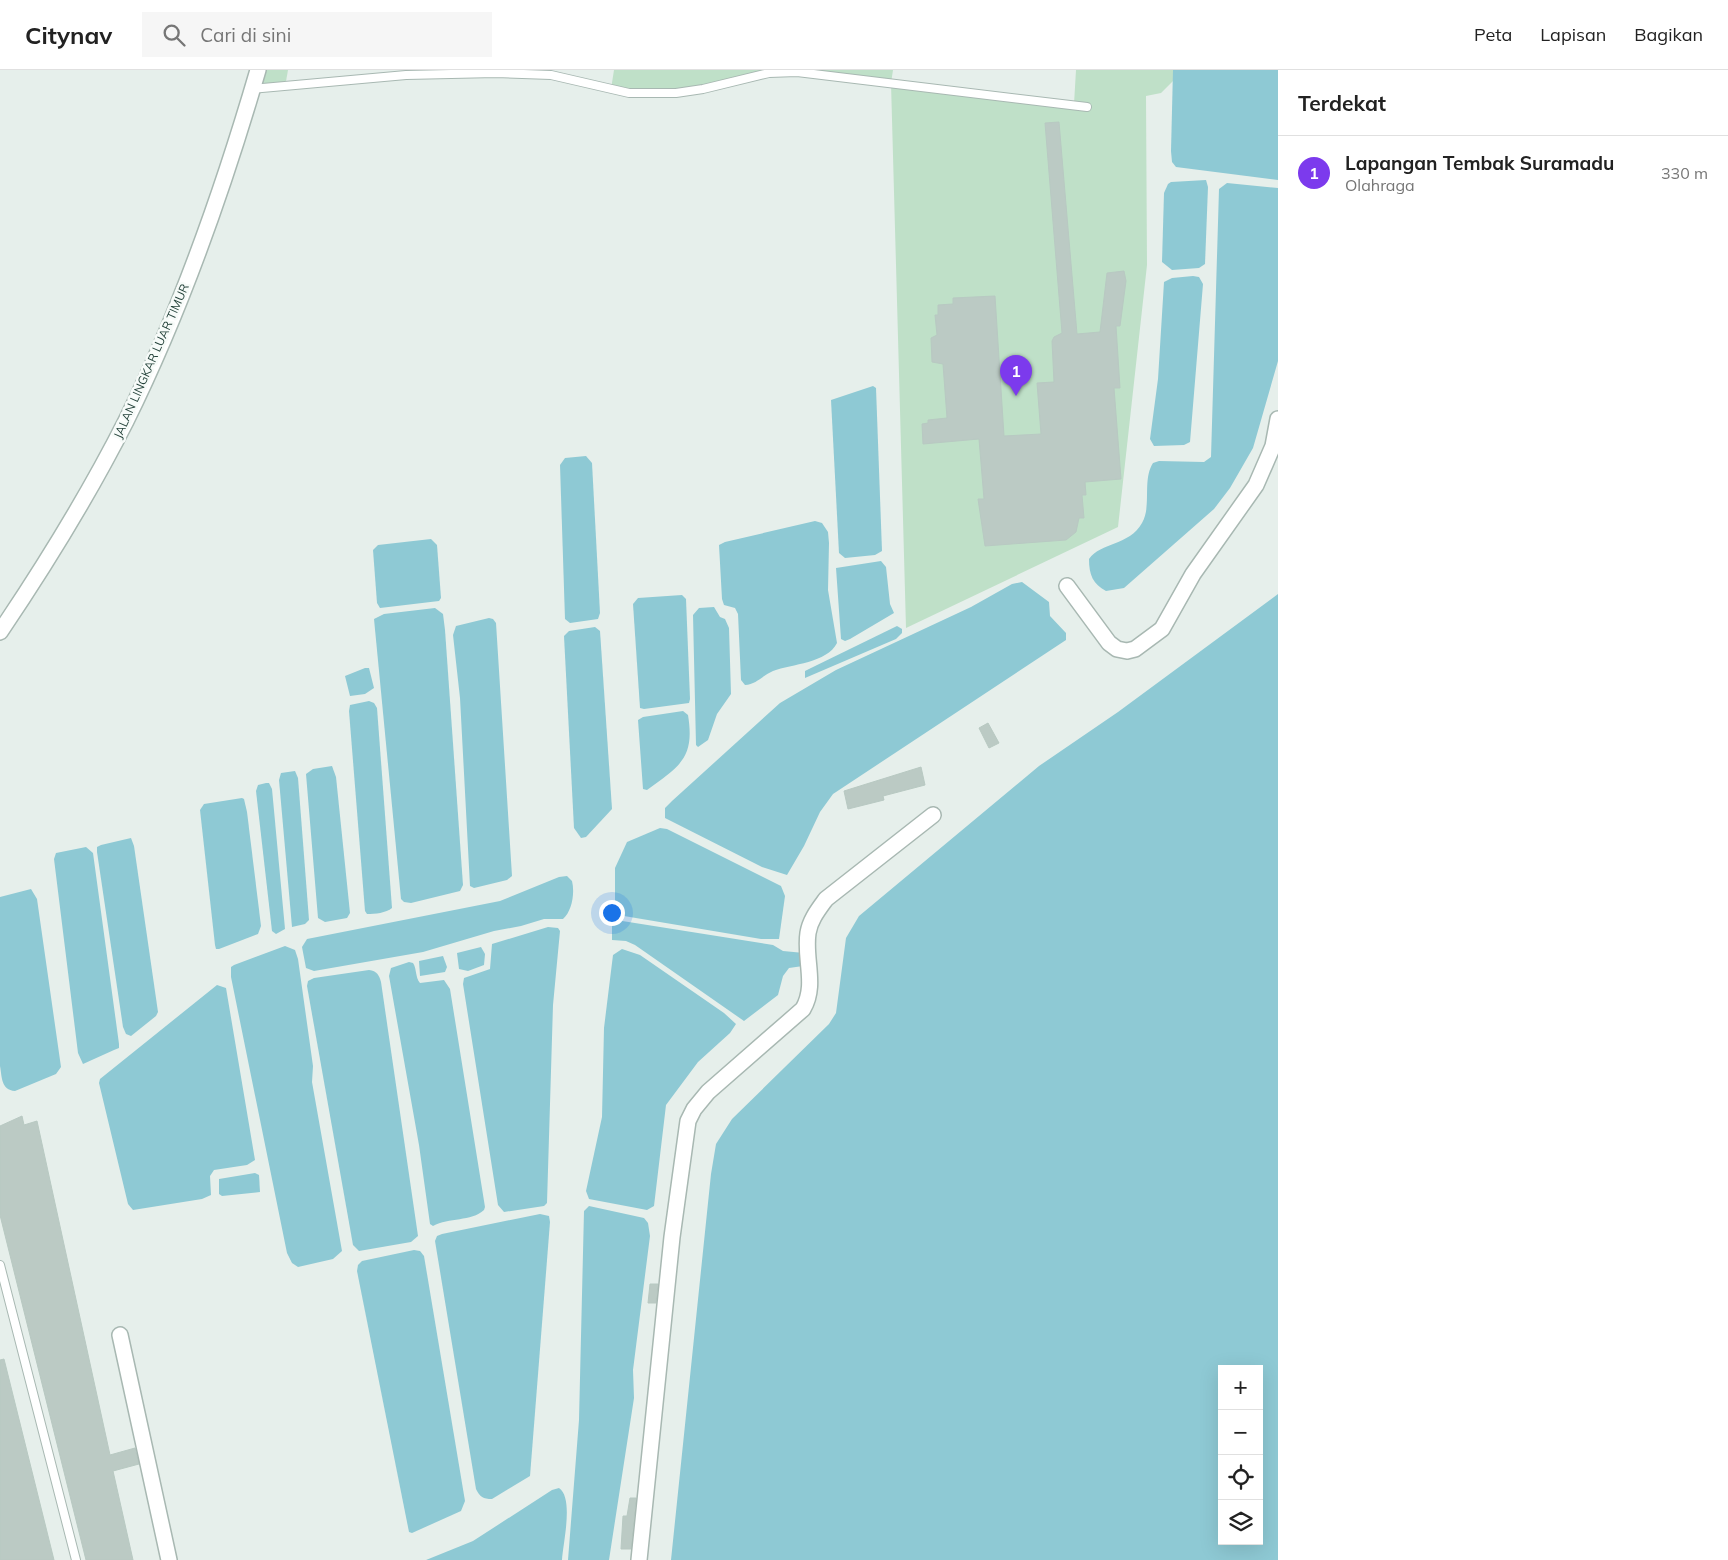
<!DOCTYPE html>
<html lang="id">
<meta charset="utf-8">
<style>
body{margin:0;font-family:Mulish,sans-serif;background:#f6f6f6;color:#222}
.controls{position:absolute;right:15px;bottom:15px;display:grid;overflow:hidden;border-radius:0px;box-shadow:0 5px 20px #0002}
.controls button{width:45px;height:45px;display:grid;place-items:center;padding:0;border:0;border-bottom:1px solid #e0e0e0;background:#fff;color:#222;font:25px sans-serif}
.you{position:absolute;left:611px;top:842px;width:18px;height:18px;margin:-12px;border:4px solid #fff;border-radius:50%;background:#1a73e8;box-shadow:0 0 0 8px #1a73e833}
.badge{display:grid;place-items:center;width:32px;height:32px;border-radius:50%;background:#7c3aed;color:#fff;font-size:16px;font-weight:700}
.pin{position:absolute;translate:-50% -41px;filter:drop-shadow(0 1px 2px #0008)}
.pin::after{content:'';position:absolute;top:26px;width:18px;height:15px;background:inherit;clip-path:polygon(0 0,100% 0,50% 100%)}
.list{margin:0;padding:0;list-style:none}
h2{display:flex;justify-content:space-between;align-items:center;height:65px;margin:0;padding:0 20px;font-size:21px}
h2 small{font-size:16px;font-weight:400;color:#767676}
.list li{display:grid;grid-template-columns:32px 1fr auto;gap:15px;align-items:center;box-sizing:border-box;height:75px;padding:0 20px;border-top:1px solid #e0e0e0}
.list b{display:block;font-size:19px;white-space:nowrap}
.list p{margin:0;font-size:16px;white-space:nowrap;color:#767676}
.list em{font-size:16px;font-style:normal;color:#767676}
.icon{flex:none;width:28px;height:28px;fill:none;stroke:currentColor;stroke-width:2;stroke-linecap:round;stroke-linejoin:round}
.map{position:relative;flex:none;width:1278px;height:1490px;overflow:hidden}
header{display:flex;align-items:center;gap:30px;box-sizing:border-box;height:70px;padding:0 25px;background:#fff;border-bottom:1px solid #e0e0e0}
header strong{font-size:24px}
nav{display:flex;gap:28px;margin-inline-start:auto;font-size:18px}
.search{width:350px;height:45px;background:#f6f6f6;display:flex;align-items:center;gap:12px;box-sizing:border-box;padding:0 18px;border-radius:0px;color:#767676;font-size:19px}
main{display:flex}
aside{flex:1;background:#fff}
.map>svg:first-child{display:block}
</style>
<header>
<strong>Citynav</strong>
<div class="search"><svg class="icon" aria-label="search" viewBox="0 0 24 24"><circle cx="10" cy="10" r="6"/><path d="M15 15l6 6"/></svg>Cari di sini</div>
<nav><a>Peta</a><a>Lapisan</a><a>Bagikan</a></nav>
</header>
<main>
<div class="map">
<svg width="1278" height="1490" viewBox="0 0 1278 1490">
<rect width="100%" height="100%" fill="#e6efeb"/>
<g fill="#bfe0c8">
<path d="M258,0H288L285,17L252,19Z"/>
<path d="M614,0H893L891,13L1074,34L1076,0H1173V11L1161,23L1146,26L1147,195L1118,457L906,558L891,13L797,2L676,23L611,19Z"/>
</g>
<g fill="#8ec9d4" fill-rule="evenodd">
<path d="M1173,0H1278V110L1176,97L1172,92L1171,81Z"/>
<path d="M1206,110L1208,117L1205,194L1199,198L1172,200L1162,192L1164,123L1168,114L1171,112Z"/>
<path d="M1227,113L1278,118V291L1253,378L1230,418L1214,439L1124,518L1106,521C1093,514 1089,505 1089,489C1101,472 1129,476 1142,453C1152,436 1142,410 1153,393L1159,391L1204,392L1211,387L1219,119Z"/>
<path d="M1193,206L1199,207L1203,214L1190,372L1184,375L1154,376L1150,369L1158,309L1164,212L1172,208Z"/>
<path d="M873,316L876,318L882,481L875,485L845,488L839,483L831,330Z"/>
<path d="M586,386L592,393L600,543L598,549L570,553L565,549L560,395L565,388Z"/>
<path d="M815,451L822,453L828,462L829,473L828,520L837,573C827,593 792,594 773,601C763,605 757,614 745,615L741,610L738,544L735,538L724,535L722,529L719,475L725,472Z"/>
<path d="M431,469L437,475L441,528L439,531L380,538L377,533L373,480L378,475Z"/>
<path d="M881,491L886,497L890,534L894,543L850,569L845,571L841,569L836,498Z"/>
<path d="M1022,512L1049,532L1050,546L1066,563V570L833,724L820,742L804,776L787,805L762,797L665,748V738L672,731L780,633L836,600L971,537L1012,514Z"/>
<path d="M1278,524V1490H671L711,1104L716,1074L732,1049L829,954L836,943L846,868L859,846L1039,696L1118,642ZM1222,1299H1259V1471H1222Z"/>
<path d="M682,525L686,529L690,629L689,633L644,639L640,638L633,534L638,528Z"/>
<path d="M714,537L720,547L725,549L729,558L731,624L717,644L708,670L698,677L696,675L693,545L699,538Z"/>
<path d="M435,538L443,544L445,560L463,815L460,821L411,833L404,832L401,829L374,549L384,544Z"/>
<path d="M489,548L493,549L496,553L512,806L507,810L474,818L470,816L460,628L453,565L456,556Z"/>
<path d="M897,556L902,559V563L896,569L805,608V601L811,598Z"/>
<path d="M595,557L600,561L612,739L586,767L581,768L574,758L564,566L569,561Z"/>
<path d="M365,598H369L374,618L365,624L350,626L345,606Z"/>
<path d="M369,631L374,633L377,638L392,838C386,843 375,844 367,844L365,841L349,641L350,635Z"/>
<path d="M683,641L688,645C695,688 680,696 647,720L643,719L638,650L643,647Z"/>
<path d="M332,696L336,707L350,843L347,848L325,852L318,848L306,704L313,699Z"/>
<path d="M295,701L298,708L309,850L305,854L292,857L279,710L281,703Z"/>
<path d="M266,713H269L272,719L285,859L276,864L272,861L256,721L258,715Z"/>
<path d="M242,728L244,729L247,742L261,856L258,864L219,879H216L215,875L200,740L204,734Z"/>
<path d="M660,758L667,759L781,816L785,826L779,869H761L618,845L615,839V798L627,772Z"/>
<path d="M131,768L134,776L158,942L156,946L131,966L126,964L123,957L97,782V777L101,775Z"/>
<path d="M86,777L93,783L119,974V978L114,980L83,994L78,983L54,789L56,783Z"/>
<path d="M567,806L572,811C575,823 572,841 563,849H544L521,856L494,861L423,882L314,901L306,898L302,877L307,869L500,831L559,807Z"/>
<path d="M31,819L37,829L61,997L56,1004L15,1021C1,1020 2,1007 0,996V827Z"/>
<path d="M616,850L773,875L783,881L804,883L803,896L789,898L783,906L778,925L744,951L635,875L626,871L612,870V852Z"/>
<path d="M548,857L558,858L560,861L553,935L547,1133L544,1136L504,1142L498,1135L463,914L464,908L490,899L492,874Z"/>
<path d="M285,876L295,880L298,889L313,996L312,1012L342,1181L333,1189L298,1197L292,1193L287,1183L231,907V897L234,895Z"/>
<path d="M481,877L485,884L484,895L468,901L459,899L457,883Z"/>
<path d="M622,879L640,885L724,943L736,954L730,963L698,992L666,1035L654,1136L647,1140L589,1129L586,1121L602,1047L604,958L613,885Z"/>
<path d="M443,886L447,897L445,902L420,906L419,891Z"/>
<path d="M409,892L413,893C417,899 415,907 420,913L444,910L450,919L485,1137L484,1140C471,1152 449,1147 433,1156L430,1154L419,1075L389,906L391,898Z"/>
<path d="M369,900C377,901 379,905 381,912L418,1166L411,1172L359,1181L353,1175L307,916L308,911L314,908Z"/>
<path d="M217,915L226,918L255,1090L247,1095L214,1100L210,1106L211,1125L202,1129L133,1140L128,1134L99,1013L100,1009Z"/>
<path d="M255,1103L259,1105L260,1122L222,1126L219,1124V1109Z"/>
<path d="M589,1136L644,1148L648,1153L650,1166L633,1300L634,1328L609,1490H568L579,1350L584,1141Z"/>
<path d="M540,1144L549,1146L550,1152L530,1406L492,1429C483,1429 480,1427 476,1419L435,1171L437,1166L442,1164Z"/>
<path d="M414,1180L420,1181L424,1186L465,1431L461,1441L412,1463L409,1462L357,1201L358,1195L362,1191Z"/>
<path d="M559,1418C574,1428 563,1473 562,1490H426L473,1471L552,1420Z"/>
</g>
<g fill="#bbcac4" stroke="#b8c9c2">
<path d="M1059,52L1077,264L1100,262L1107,203L1124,201L1126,211L1120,256H1116L1120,318H1114L1121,409L1085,412L1086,425H1082L1084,448H1079L1076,462L1066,470L985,476L978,429H984L979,369L923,374L922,354L928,353V350L947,348L943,294L932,292L931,268L937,265L935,245H938V235L953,234V228L995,226L1004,366L1041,364L1037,313L1054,312L1052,271L1054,267L1062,263L1045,53Z"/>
<path d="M988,653L999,673L989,678L979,658Z"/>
<path d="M921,697L925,715L883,726L884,730L848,739L844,721Z"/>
<path d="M22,1046L24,1055L37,1051L110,1385L135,1378L139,1394L113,1401L133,1490H86L0,1145V1056Z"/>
<path d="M650,1214H658L656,1233H648Z"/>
<path d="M4,1289L54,1490H0V1290Z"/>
<path d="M630,1428H636L631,1479H621L623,1446H627Z"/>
</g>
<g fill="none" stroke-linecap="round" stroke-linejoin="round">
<defs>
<g id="service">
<path d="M252,19L406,5L496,3L551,5L629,23H676L703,19L769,3L797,2L1087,37"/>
<path d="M0,1195L76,1490"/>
</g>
<g id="minor">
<path d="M1067,516L1109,573L1117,579L1127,581L1135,579L1162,559L1193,504L1256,415L1273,376L1278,349"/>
<path d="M0,562C46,494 89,424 126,351C182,238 223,120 258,0"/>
<path d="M120,1265L169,1490"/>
<path d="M639,1490L672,1167L688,1051L694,1039L708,1022L803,939C817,915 804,889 808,863C810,850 818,840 826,829L933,745"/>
</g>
</defs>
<use href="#service" stroke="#a8b8b2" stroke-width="10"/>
<use href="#minor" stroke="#a8b8b2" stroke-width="18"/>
<use href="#service" stroke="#fff" stroke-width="8"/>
<use href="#minor" stroke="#fff" stroke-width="15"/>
</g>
<g text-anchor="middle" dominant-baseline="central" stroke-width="5" stroke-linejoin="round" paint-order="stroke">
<g font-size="12" fill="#24423a" stroke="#f7fbf9">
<text transform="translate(151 291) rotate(-66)">JALAN LINGKAR LUAR TIMUR</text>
</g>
</g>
</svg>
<div class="controls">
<button>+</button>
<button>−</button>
<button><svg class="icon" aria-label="locate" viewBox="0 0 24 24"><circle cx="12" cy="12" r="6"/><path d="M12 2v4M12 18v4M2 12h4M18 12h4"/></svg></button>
<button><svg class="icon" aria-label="layers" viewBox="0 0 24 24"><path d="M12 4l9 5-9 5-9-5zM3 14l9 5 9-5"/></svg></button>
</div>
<div class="you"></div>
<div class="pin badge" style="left:1016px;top:326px">1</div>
</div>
<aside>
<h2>Terdekat<small></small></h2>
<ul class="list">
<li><span class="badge">1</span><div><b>Lapangan Tembak Suramadu</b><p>Olahraga</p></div><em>330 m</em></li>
</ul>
</aside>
</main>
